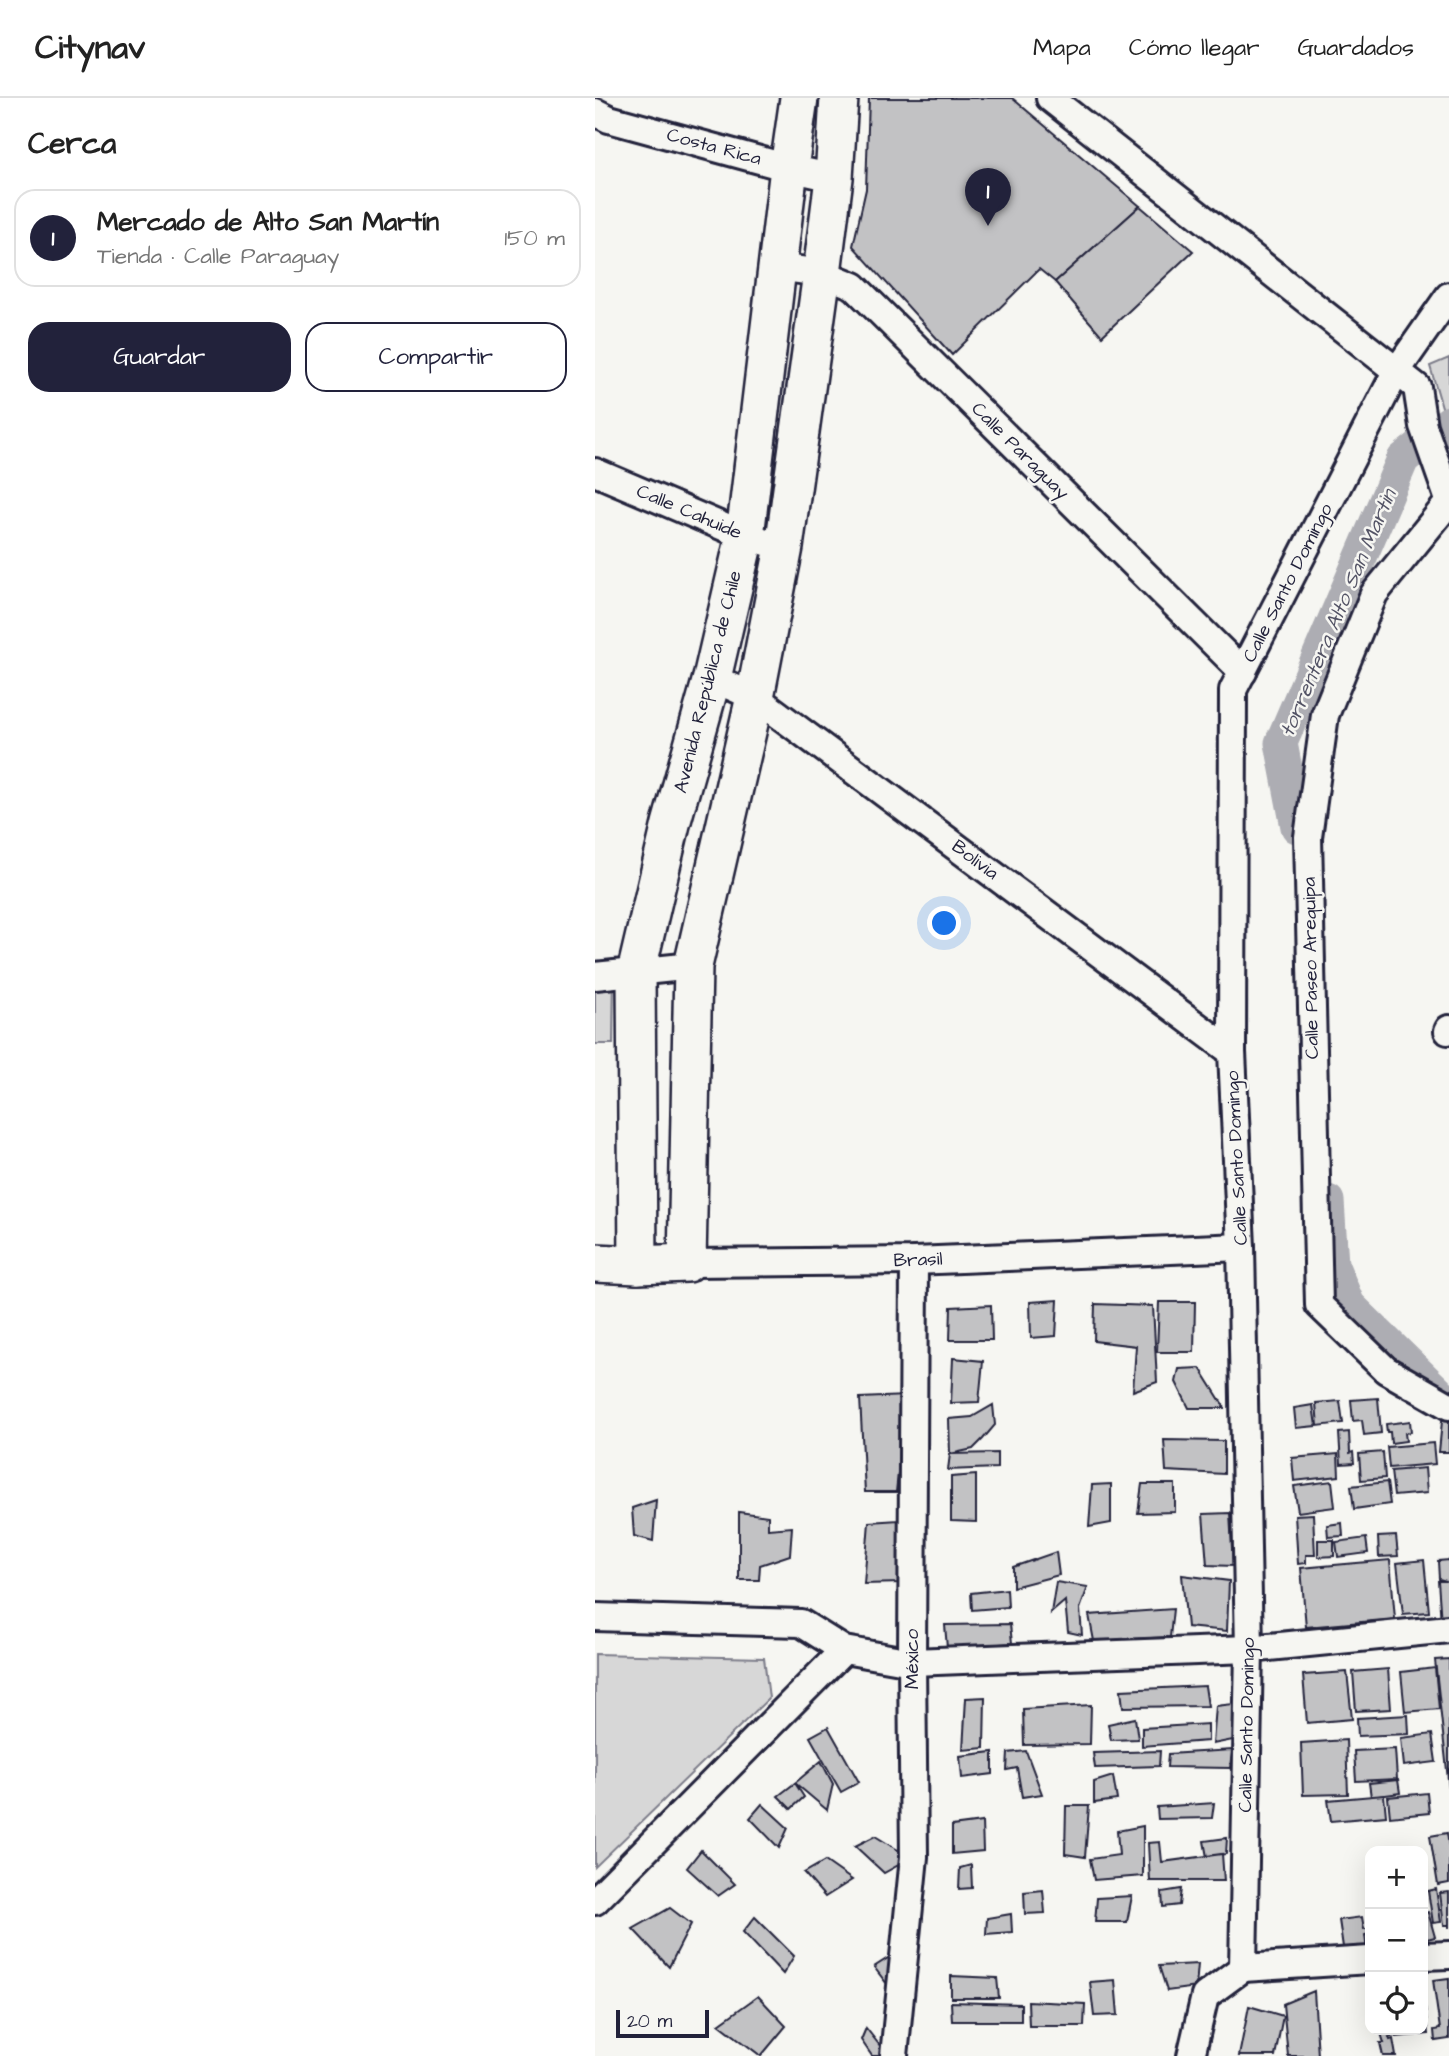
<!DOCTYPE html>
<html lang="es">
<meta charset="utf-8">
<style>
body{margin:0;font-family:"Architects Daughter",sans-serif;background:#f2f2f2;color:#222}
.controls{position:absolute;right:21px;bottom:21px;display:grid;overflow:hidden;border-radius:14px;box-shadow:0 7px 28px #0002}
.controls button{width:63px;height:63px;display:grid;place-items:center;padding:0;border:0;border-bottom:2px solid #e0e0e0;background:#fff;color:#222;font:35px sans-serif}
.scale{position:absolute;left:21px;bottom:18px;width:93px;box-sizing:border-box;padding-left:7px;border:4px solid #22223b;border-top:0;font-size:19px;line-height:24px;white-space:nowrap;color:#22223b;-webkit-text-stroke:5px #f6f6f2;paint-order:stroke}
.you{position:absolute;left:350px;top:826px;width:24px;height:24px;margin:-18px;border:5px solid #fff;border-radius:50%;background:#1a73e8;box-shadow:0 0 0 10px #1a73e833}
.badge{display:grid;place-items:center;width:46px;height:46px;border-radius:50%;background:#22223b;color:#fff;font-size:23px;font-weight:700}
.pin{position:absolute;translate:-50% -58px;filter:drop-shadow(0 2px 4px #0008)}
.pin::after{content:'';position:absolute;top:37px;width:24px;height:21px;background:inherit;clip-path:polygon(0 0,100% 0,50% 100%)}
.list{margin:0;padding:0;list-style:none}
h2{display:flex;justify-content:space-between;align-items:center;height:91px;margin:0;padding:0 28px;font-size:30px}
h2 small{font-size:23px;font-weight:400;color:#767676}
.list li{display:grid;grid-template-columns:46px 1fr auto;gap:21px;align-items:center;box-sizing:border-box;height:98px;margin:0 14px 14px;padding:0 14px;border:2px solid #e0e0e0;border-radius:21px}
.list b{display:block;font-size:26px;white-space:nowrap}
.list p{margin:0;font-size:23px;white-space:nowrap;color:#767676}
.list em{font-size:23px;font-style:normal;color:#767676}
.actions{display:flex;gap:14px;padding:21px 28px}
.actions a{flex:1;padding:16px 0;border:2px solid #22223b;border-radius:21px;text-align:center;font-size:24px;color:#22223b}
.actions .main{background:#22223b;color:#fff}
.icon{flex:none;width:38px;height:38px;fill:none;stroke:currentColor;stroke-width:2;stroke-linecap:round;stroke-linejoin:round}
.map{position:relative;flex:none;width:854px;height:1958px;overflow:hidden}
header{display:flex;align-items:center;gap:42px;box-sizing:border-box;height:98px;padding:0 35px;background:#fff;border-bottom:2px solid #e0e0e0}
header strong{font-size:33px}
nav{display:flex;gap:38px;margin-inline-start:auto;font-size:24px}
main{display:flex}
aside{flex:1;background:#fff}
.map>svg:first-child{display:block}
</style>
<header>
<strong>Citynav</strong>
<nav><a>Mapa</a><a>Cómo llegar</a><a>Guardados</a></nav>
</header>
<main>
<aside>
<h2>Cerca<small></small></h2>
<ul class="list">
<li><span class="badge">1</span><div><b>Mercado de Alto San Martín</b><p>Tienda · Calle Paraguay</p></div><em>150 m</em></li>
</ul>
<div class="actions"><a class="main">Guardar</a><a>Compartir</a></div>
</aside>
<div class="map">
<svg width="854" height="1958" viewBox="0 0 854 1958">
<rect width="100%" height="100%" fill="#f6f6f2"/>
<filter id="ink" filterUnits="userSpaceOnUse"><feTurbulence type="fractalNoise" baseFrequency=".0143" numOctaves="2"/><feDisplacementMap in="SourceGraphic" scale="14" xChannelSelector="R" yChannelSelector="G"/><feConvolveMatrix kernelMatrix="1 2 1 2 8 2 1 2 1" color-interpolation-filters="sRGB"/></filter>
<g filter="url(#ink)">
<g fill="#d7d7d7" stroke="#7c7c89" stroke-width="2">
<path d="M854,260V333L835,268Z"/>
<path d="M0,874H19L18,946H0Z"/>
<path d="M0,1556L169,1560L174,1600L0,1769Z"/>
</g>
<g fill="none" stroke-linecap="round" stroke-linejoin="round">
<g stroke="#adadb3" stroke-width="33">
<path d="M702,729L686,645L808,361L854,324"/>
<path d="M733,1103L737,1166L754,1207L850,1301L854,1302"/>
</g>
</g>
<g fill="#c2c2c4" stroke="#22223b" stroke-width="2">
<path d="M274,0H417L545,108L460,184L444,171L357,257L258,148L271,91Z"/>
<path d="M545,108L598,153L507,238L460,184Z"/>
<path d="M463,1202L461,1238L436,1240L435,1204Z"/>
<path d="M564,1204H600L599,1254H562Z"/>
<path d="M500,1206L558,1208L562,1284L538,1293L541,1248L499,1243Z"/>
<path d="M396,1207L397,1242H355L356,1209Z"/>
<path d="M358,1260L388,1263L384,1304L356,1305Z"/>
<path d="M605,1270L630,1310H594L581,1284L584,1271Z"/>
<path d="M311,1298L301,1394H270L265,1300Z"/>
<path d="M783,1300L786,1335L769,1337L767,1322L758,1323L756,1302Z"/>
<path d="M745,1303L748,1325L723,1328L721,1305Z"/>
<path d="M398,1307L400,1327L388,1341L378,1351L355,1356L354,1321L377,1319Z"/>
<path d="M718,1307L721,1328L701,1330L699,1310Z"/>
<path d="M848,1313L854,1316V1354H844Z"/>
<path d="M815,1323L816,1334L810,1335L811,1343L796,1345L795,1334H792L791,1326Z"/>
<path d="M754,1334L755,1355L758,1354L759,1365L746,1366L744,1335Z"/>
<path d="M569,1342L629,1343V1376L571,1373Z"/>
<path d="M838,1345L840,1366L794,1370L792,1349Z"/>
<path d="M788,1354L790,1380L766,1382L764,1356Z"/>
<path d="M402,1355V1370L353,1372L355,1356Z"/>
<path d="M743,1356L744,1378L699,1383L697,1360Z"/>
<path d="M830,1370L832,1395L799,1398L796,1373Z"/>
<path d="M381,1377V1424L356,1423V1379Z"/>
<path d="M737,1383L740,1409L703,1414L699,1388Z"/>
<path d="M792,1384L795,1406L759,1411L756,1388Z"/>
<path d="M516,1386V1425L494,1429L497,1387Z"/>
<path d="M547,1386H580V1414L543,1415Z"/>
<path d="M61,1402L58,1443L39,1438L37,1410Z"/>
<path d="M144,1414L173,1418V1431L197,1429L195,1457L165,1467L164,1482H144Z"/>
<path d="M635,1415L638,1468L612,1467L608,1416Z"/>
<path d="M718,1416L720,1457H711V1465L703,1466L700,1417Z"/>
<path d="M304,1422L306,1485L269,1486L274,1424Z"/>
<path d="M747,1425L748,1438L733,1439L732,1427Z"/>
<path d="M801,1438L803,1458L784,1459L783,1439Z"/>
<path d="M771,1440L773,1455L743,1459L741,1444Z"/>
<path d="M723,1442H739V1458L723,1459Z"/>
<path d="M461,1454L464,1477L418,1489V1469Z"/>
<path d="M795,1462L800,1521L711,1529L706,1470Z"/>
<path d="M829,1462L834,1514L808,1516L802,1465Z"/>
<path d="M854,1462V1524L846,1525L843,1483H851L844,1481L843,1463Z"/>
<path d="M587,1477L634,1483L632,1533L592,1529Z"/>
<path d="M461,1484L493,1489L485,1511L487,1537L473,1534L470,1503L456,1515Z"/>
<path d="M412,1491L413,1509L377,1512L376,1495Z"/>
<path d="M578,1511L575,1539L499,1543L494,1517Z"/>
<path d="M415,1526L417,1545L352,1550L350,1527Z"/>
<path d="M854,1561V1691L840,1562Z"/>
<path d="M840,1570L844,1611L810,1614L806,1574Z"/>
<path d="M793,1571L796,1611L761,1613L758,1574Z"/>
<path d="M752,1574L757,1621L712,1625L708,1577Z"/>
<path d="M610,1588L613,1608L528,1609L526,1592Z"/>
<path d="M390,1599L389,1650L368,1652L371,1600Z"/>
<path d="M638,1606V1642L618,1646L621,1608Z"/>
<path d="M496,1607L495,1646L429,1647L428,1611Z"/>
<path d="M813,1617L814,1636L763,1638L762,1620Z"/>
<path d="M540,1620L543,1641L516,1642L513,1626Z"/>
<path d="M613,1626V1643L547,1648V1630Z"/>
<path d="M233,1629L264,1684L246,1694L215,1639Z"/>
<path d="M837,1636L841,1664L809,1668L806,1640Z"/>
<path d="M751,1642L753,1696L708,1697L706,1645Z"/>
<path d="M800,1651L802,1681L761,1683L759,1653Z"/>
<path d="M637,1652L635,1670L572,1669L573,1656Z"/>
<path d="M431,1653L447,1696L427,1699L422,1670L412,1672L413,1655Z"/>
<path d="M565,1653L564,1668L500,1670L498,1655Z"/>
<path d="M398,1654V1676L367,1680L365,1658Z"/>
<path d="M226,1663L238,1686L232,1712L200,1685Z"/>
<path d="M518,1678L522,1702L499,1705V1684Z"/>
<path d="M803,1682L805,1695L776,1699L774,1685Z"/>
<path d="M200,1685L209,1699L196,1711L183,1698Z"/>
<path d="M832,1695L834,1715L795,1719L793,1699Z"/>
<path d="M789,1697L791,1718L736,1723L733,1702Z"/>
<path d="M619,1705L617,1720L563,1721L562,1709Z"/>
<path d="M167,1706L193,1730L184,1750L155,1720Z"/>
<path d="M471,1708H494L490,1759L470,1756Z"/>
<path d="M387,1724L388,1753L357,1756V1728Z"/>
<path d="M548,1728V1778L499,1782L495,1761L524,1757L522,1733Z"/>
<path d="M852,1735L854,1748V1785L843,1787L835,1738Z"/>
<path d="M280,1738L316,1760L289,1775L260,1748Z"/>
<path d="M632,1740L631,1756L612,1759L609,1743Z"/>
<path d="M565,1744L567,1764L627,1756L629,1783H555L553,1745Z"/>
<path d="M106,1752L140,1786L123,1798L92,1770Z"/>
<path d="M230,1763L257,1782L230,1799L209,1775Z"/>
<path d="M376,1767L377,1790L364,1791L365,1770Z"/>
<path d="M586,1791L584,1807L568,1809L567,1794Z"/>
<path d="M841,1791L846,1824L838,1825L833,1793Z"/>
<path d="M448,1792L450,1815L430,1816L429,1794Z"/>
<path d="M854,1794V1830V1827H849L845,1795Z"/>
<path d="M537,1798L532,1824H500L502,1800Z"/>
<path d="M75,1810L96,1826L74,1869L38,1831Z"/>
<path d="M833,1814L840,1839L828,1842V1816Z"/>
<path d="M416,1816L417,1834L391,1836L392,1820Z"/>
<path d="M160,1819L199,1858L188,1876L148,1834Z"/>
<path d="M767,1819L769,1831H774L775,1836L770,1837L772,1853L749,1856L744,1822Z"/>
<path d="M304,1853L295,1890L279,1869Z"/>
<path d="M603,1866L601,1889L572,1893L564,1868Z"/>
<path d="M356,1878L402,1880L404,1900H356Z"/>
<path d="M854,1880V1941L840,1943L839,1932L845,1931L838,1882Z"/>
<path d="M520,1882L523,1917L499,1918L495,1884Z"/>
<path d="M828,1890L833,1936L801,1939L800,1932H828Z"/>
<path d="M719,1893L723,1958H693L688,1906Z"/>
<path d="M163,1898L191,1928L166,1958L124,1926Z"/>
<path d="M433,1903L490,1906L489,1928H434Z"/>
<path d="M356,1904L426,1906V1923H357Z"/>
<path d="M654,1908L688,1918L680,1958H644Z"/>
<path d="M271,1930L293,1958H277L266,1942Z"/>
<path d="M785,1932H798L799,1938L794,1939L795,1942L798,1941L801,1958H788L785,1945H789Z"/>
</g>
<g fill="none" stroke-linecap="round" stroke-linejoin="round">
<defs>
<g id="street">
<path d="M455,0L822,289L828,328L854,402"/>
<path d="M0,14L14,21L194,70L239,80"/>
<path d="M182,169L227,175L259,188L648,574"/>
<path d="M0,374L150,438L189,449"/>
<path d="M854,404L779,496L730,617L713,739L724,1207L791,1272L854,1308"/>
<path d="M117,580L160,599L637,954"/>
<path d="M0,878L98,868"/>
<path d="M853,933L854,931"/>
<path d="M92,1165L319,1163L646,1149"/>
<path d="M0,1519L206,1525L249,1552L317,1564L654,1551L854,1531"/>
<path d="M0,1803L249,1552"/>
<path d="M828,1858L854,1857"/>
<path d="M648,1870L654,1551L646,1149L637,954L638,592L801,274L854,198"/>
<path d="M648,1870L775,1862"/>
<path d="M299,1958L319,1759L317,1564L319,1163"/>
<path d="M596,1958L610,1898L648,1870"/>
</g>
<g id="secondary">
<path d="M0,1165L43,1167L92,1165L98,868L160,599L189,449L227,175L239,80L244,0"/>
<path d="M43,1167L41,875L76,726L117,580L150,438L194,70L204,0"/>
</g>
</defs>
<use href="#street" stroke="#22223b" stroke-width="32"/>
<use href="#secondary" stroke="#22223b" stroke-width="42"/>
<use href="#street" stroke="#f6f6f2" stroke-width="26"/>
<use href="#secondary" stroke="#f6f6f2" stroke-width="37"/>
</g>
</g>
<g text-anchor="middle" dominant-baseline="central" stroke-width="5" stroke-linejoin="round" paint-order="stroke">
<g font-size="19" fill="#22223b" stroke="#f6f6f2">
<text transform="translate(119 49) rotate(15)">Costa Rica</text>
<text transform="translate(425 353) rotate(45)">Calle Paraguay</text>
<text transform="translate(94 414) rotate(23)">Calle Cahuide</text>
<text transform="translate(693 485) rotate(-63)">Calle Santo Domingo</text>
<text transform="translate(113 584) rotate(-76)">Avenida República de Chile</text>
<text transform="translate(380 762) rotate(37)">Bolivia</text>
<text transform="translate(716 870) rotate(-91)">Calle Paseo Arequipa</text>
<text transform="translate(642 1060) rotate(-93)">Calle Santo Domingo</text>
<text transform="translate(323 1162) rotate(-2)">Brasil</text>
<text transform="translate(317 1561) rotate(-90)">México</text>
<text transform="translate(652 1627) rotate(-89)">Calle Santo Domingo</text>
</g>
<g font-size="21" font-style="italic" fill="#535365" stroke="#f6f6f2">
<text transform="translate(743 515) rotate(-67)">torrentera Alto San Martin</text>
</g>
</g>
</svg>
<div class="controls">
<button>+</button>
<button>−</button>
<button><svg class="icon" aria-label="locate" viewBox="0 0 24 24"><circle cx="12" cy="12" r="6"/><path d="M12 2v4M12 18v4M2 12h4M18 12h4"/></svg></button>
</div>
<div class="scale">20 m</div>
<div class="you"></div>
<div class="pin badge" style="left:393px;top:128px">1</div>
</div>
</main>
